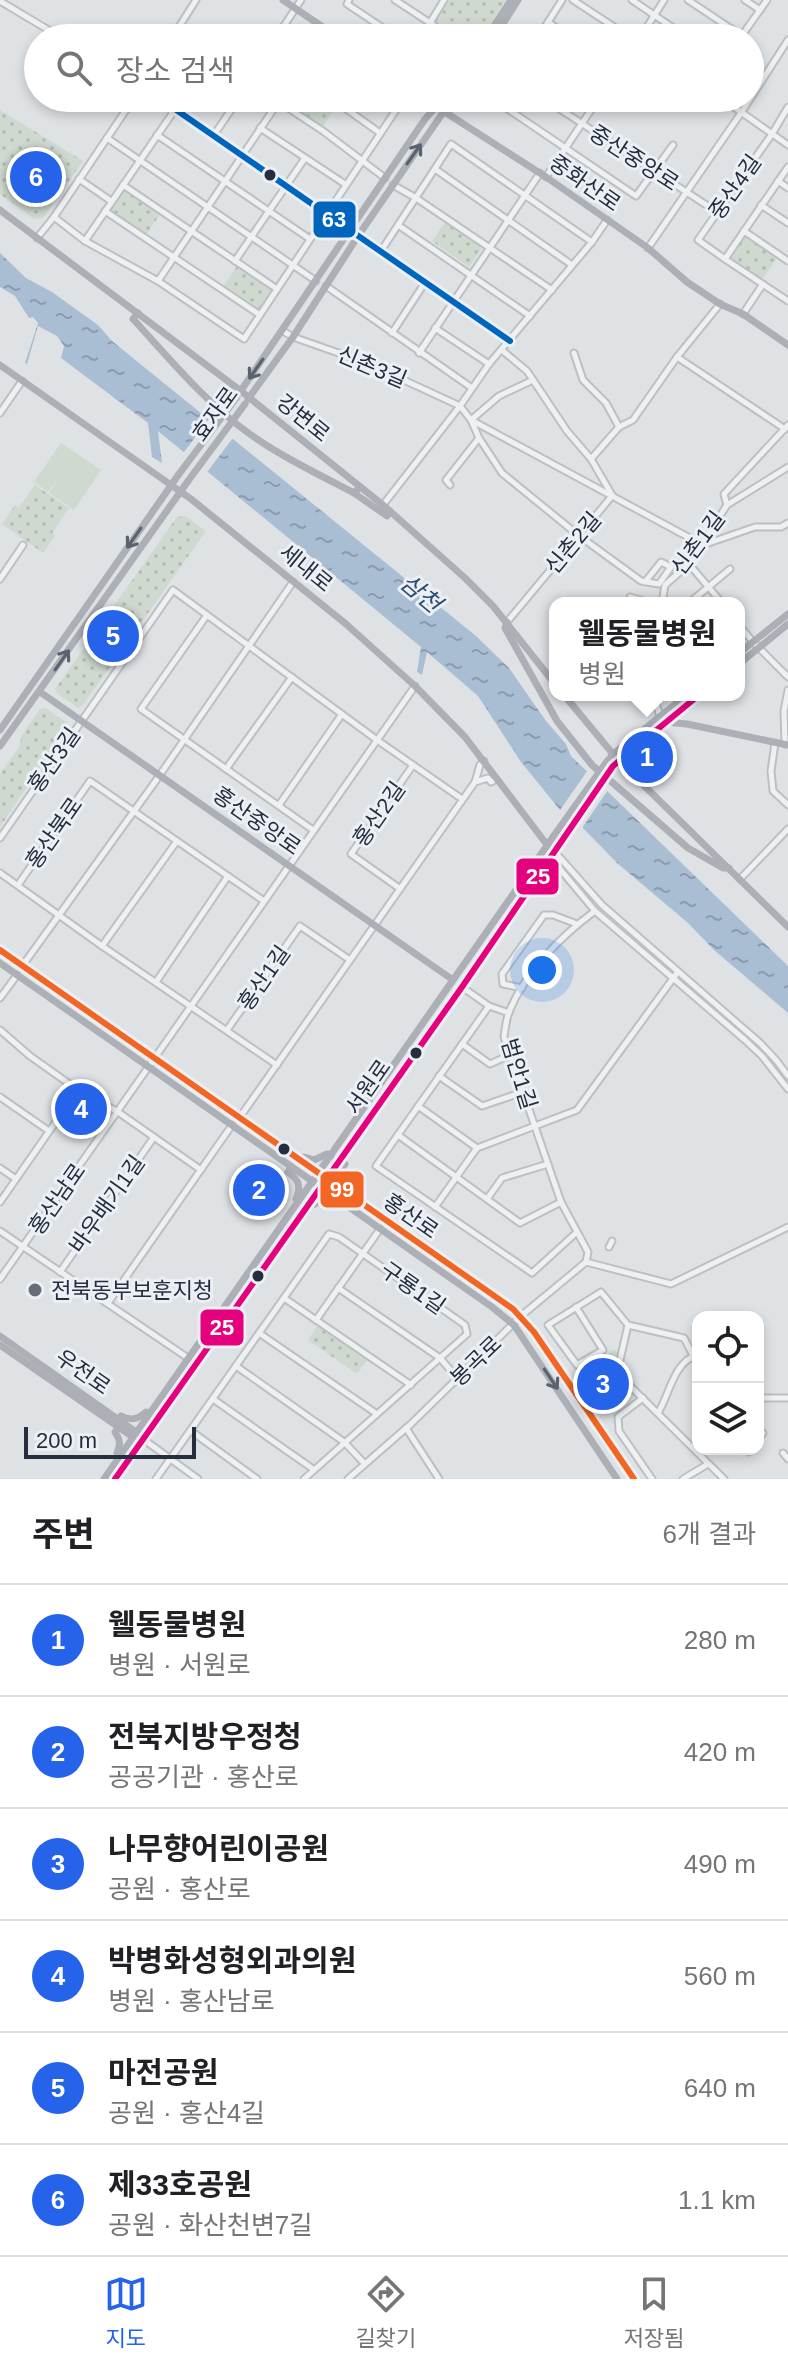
<!DOCTYPE html>
<html lang="ko">
<meta charset="utf-8">
<style>
body{margin:0;font-family:Arial,"Noto Sans KR",sans-serif;background:#f2f2f2;color:#202124}
.controls{position:absolute;right:24px;bottom:24px;display:grid;overflow:hidden;border-radius:16px;box-shadow:0 4px 12px #0003}
.controls button{width:72px;height:72px;display:grid;place-items:center;padding:0;border:0;border-bottom:2px solid #e0e0e0;background:#fff;color:#202124;font:40px sans-serif}
.scale{position:absolute;left:24px;bottom:20px;width:172px;box-sizing:border-box;padding-left:8px;border:4px solid #252e3f;border-top:0;font-size:22px;line-height:28px;white-space:nowrap;color:#252e3f;-webkit-text-stroke:6px #ecf0f5;paint-order:stroke}
.you{position:absolute;left:542px;top:970px;width:28px;height:28px;margin:-20px;border:6px solid #fff;border-radius:50%;background:#1a73e8;box-shadow:0 0 0 12px #1a73e833}
.badge{display:grid;place-items:center;width:52px;height:52px;border-radius:50%;background:#2563eb;color:#fff;font-size:26px;font-weight:700}
.pin{position:absolute;translate:-50% -50%;border:4px solid #fff;box-shadow:0 2px 8px #0006}
.popup{position:absolute;left:549px;top:597px;width:196px;height:104px;box-sizing:border-box;display:grid;place-content:center;border-radius:16px;background:#fff;filter:drop-shadow(0 2px 6px #0005);font-size:26px;white-space:nowrap;color:#757577}
.popup b{font-size:30px;color:#202124}
.popup::after{content:'';position:absolute;left:50%;top:100%;margin-left:-16px;border:16px solid transparent;border-top-color:#fff}
.list{margin:0;padding:0;list-style:none}
h2{display:flex;justify-content:space-between;align-items:center;height:104px;margin:0;padding:0 32px;font-size:34px}
h2 small{font-size:26px;font-weight:400;color:#757577}
.list li{display:grid;grid-template-columns:52px 1fr auto;gap:24px;align-items:center;box-sizing:border-box;height:112px;padding:0 32px;border-top:2px solid #e0e0e0}
.list b{display:block;font-size:30px;white-space:nowrap}
.list p{margin:0;font-size:26px;white-space:nowrap;color:#757577}
.list em{font-size:26px;font-style:normal;color:#757577}
.icon{flex:none;width:44px;height:44px;fill:none;stroke:currentColor;stroke-width:2;stroke-linecap:round;stroke-linejoin:round}
.map{position:relative;flex:none;width:788px;height:1479px;overflow:hidden}
.search{position:absolute;background:#fff;box-shadow:0 4px 12px #0003;left:24px;right:24px;top:24px;height:88px;display:flex;align-items:center;gap:20px;box-sizing:border-box;padding:0 28px;border-radius:44px;color:#757577;font-size:30px}
.sheet{height:776px;background:#fff}
nav{display:flex;justify-content:space-around;align-items:center;box-sizing:border-box;height:112px;border-top:2px solid #e0e0e0;background:#fff;font-size:22px;color:#757577}
nav a{display:grid;justify-items:center;gap:4px}
nav .on{color:#2563eb}
.map>svg:first-child{display:block}
</style>
<div class="map">
<svg width="788" height="1479" viewBox="0 0 788 1479">
<defs>
<pattern id="park-dots" width="8" height="8" patternUnits="userSpaceOnUse" patternTransform="scale(2)"><rect width="8" height="8" fill="#cfd9cf"/><path d="M2 2h.1M6 6h.1" fill="none" stroke="#b2bbb3" stroke-width="1.8" stroke-linecap="round"/></pattern>
<pattern id="water-ripples" width="26" height="14" patternUnits="userSpaceOnUse" patternTransform="scale(2)"><rect width="26" height="14" fill="#aabed3"/><path d="M2 4q2-2 4 0t4 0M15 11q2-2 4 0t4 0" fill="none" stroke="#8a9bad"/></pattern>
</defs>
<rect width="100%" height="100%" fill="#dfe2e5"/>
<path fill="#cfd9cf" d="M61,443L101,470L74,510L49,493L59,478L48,492L34,482Z"/>
<g fill="url(#park-dots)">
<path d="M449,0H506L481,38H460L435,21Z"/>
<path d="M288,98H325L336,106L322,128L289,106L286,101Z"/>
<path d="M0,110L83,161L43,218L34,219L0,194Z"/>
<path d="M127,190L161,213L146,235L110,211L117,198Z"/>
<path d="M446,221L483,246L469,267L432,241Z"/>
<path d="M744,235L777,258L761,281L728,259Z"/>
<path d="M237,266L272,289L258,310L223,287Z"/>
<path d="M35,485L69,508L52,533L55,536L43,553L2,524L15,505L19,507Z"/>
<path d="M185,516L206,531L83,705L78,708L57,693L55,689L177,517Z"/>
<path d="M45,708L66,722L67,728L0,827V774L19,747L22,735L40,709Z"/>
<path d="M318,1325L368,1359L357,1374L308,1340Z"/>
<path d="M614,1350L618,1352L610,1374L630,1394L605,1413L579,1372Z"/>
</g>
<path fill="url(#water-ripples)" d="M0,253L26,278L52,292L98,325L112,341L476,636L509,668L546,721L566,744L571,756L788,966V1013L714,950L688,923L617,863L582,827L560,810L521,762L478,696L427,652L422,675L417,672L421,647L158,431L162,463L152,457L148,423L61,358L64,346L57,336L38,326L27,364L25,363L38,323L33,317L29,318L15,296L0,287Z"/>
<g fill="#dfe2e5">
<path d="M212,415L236,434L204,476L181,456Z"/>
<path d="M590,767L610,787L580,831L558,813Z"/>
</g>
<g fill="none" stroke-linecap="round" stroke-linejoin="round">
<defs>
<g id="street">
<path d="M349,0L347,4L398,38"/>
<path d="M395,0L453,38"/>
<path d="M573,0L631,38"/>
<path d="M632,0L688,38"/>
<path d="M688,0L742,36"/>
<path d="M745,0L760,10"/>
<path d="M0,1L62,38"/>
<path d="M548,22L571,38"/>
<path d="M430,23L444,0"/>
<path d="M283,28L298,38"/>
<path d="M741,37L767,0"/>
<path d="M172,38L196,0"/>
<path d="M276,38L301,0"/>
<path d="M538,38L562,0"/>
<path d="M640,38L664,0"/>
<path d="M159,98L510,341"/>
<path d="M273,98L323,131L385,178"/>
<path d="M331,98L380,133"/>
<path d="M499,98L496,101L636,196L673,145"/>
<path d="M543,98L717,212"/>
<path d="M721,98L788,145"/>
<path d="M565,112L574,98"/>
<path d="M260,128L345,184"/>
<path d="M157,135L310,239"/>
<path d="M214,135L239,98"/>
<path d="M107,138L316,281"/>
<path d="M788,167L725,259L788,301"/>
<path d="M435,169L572,265"/>
<path d="M546,177L599,98"/>
<path d="M79,179L111,201"/>
<path d="M778,181L788,188"/>
<path d="M123,185L277,289"/>
<path d="M393,185L416,198L552,290"/>
<path d="M761,205L788,223"/>
<path d="M105,211L260,315"/>
<path d="M54,217L85,241L158,281L244,339L398,107L385,98"/>
<path d="M398,225L530,316"/>
<path d="M744,231L788,261"/>
<path d="M37,238L54,217L134,98"/>
<path d="M85,241L176,108"/>
<path d="M648,248L741,113L788,40"/>
<path d="M381,251L451,144L592,242"/>
<path d="M725,259L698,240L772,134L788,107"/>
<path d="M235,261L305,158"/>
<path d="M158,281L281,98"/>
<path d="M326,286L472,388"/>
<path d="M743,314L763,284"/>
<path d="M435,328L489,364"/>
<path d="M283,331L293,337L367,363L460,406L471,420L701,544"/>
<path d="M392,333L426,281"/>
<path d="M503,351L527,371L567,431L591,459L612,495"/>
<path d="M419,353L540,173"/>
<path d="M574,353L583,380L606,403L619,427L633,420L677,357L720,304"/>
<path d="M677,357L785,429"/>
<path d="M533,380L499,396L471,420L479,438L502,473L578,535L641,581L659,584L671,567L661,562L645,582"/>
<path d="M0,413L22,381"/>
<path d="M591,459L619,427"/>
<path d="M450,485L446,480L479,438"/>
<path d="M383,505L460,406L489,364L592,242L607,220"/>
<path d="M727,505L724,494L788,425"/>
<path d="M700,546L755,527H781L788,523"/>
<path d="M689,564L722,603"/>
<path d="M0,579L23,545"/>
<path d="M630,597L650,603"/>
<path d="M662,603L665,585L689,564L727,505L788,467"/>
<path d="M689,603L730,569"/>
<path d="M207,615L141,709L313,830"/>
<path d="M507,622L612,496"/>
<path d="M739,625L753,642L788,677"/>
<path d="M654,695L660,717"/>
<path d="M775,743L771,771L773,791L788,805"/>
<path d="M785,744L784,711L788,690"/>
<path d="M226,769L292,677"/>
<path d="M475,782L488,778L491,782L496,779"/>
<path d="M279,805L342,714"/>
<path d="M0,838L173,590L377,740L462,799"/>
<path d="M554,851L602,905L760,1043L776,1060L788,1076"/>
<path d="M550,857L595,911L745,1040L762,1056L788,1089"/>
<path d="M0,873L102,946L277,1065"/>
<path d="M740,879L788,829"/>
<path d="M18,885L90,781L264,901"/>
<path d="M399,888L351,854L413,765"/>
<path d="M102,946L177,841"/>
<path d="M23,965L155,782L293,582"/>
<path d="M156,982L228,876"/>
<path d="M462,987L489,1006L509,1013"/>
<path d="M522,988L503,984L502,974L544,915H553L577,924"/>
<path d="M0,998L17,975"/>
<path d="M489,1006L376,1166L532,1273L577,1232"/>
<path d="M0,1030L30,1056L78,1090L118,1112L201,1170"/>
<path d="M227,1030L300,926L350,960"/>
<path d="M462,1044L490,1064L510,1055"/>
<path d="M439,1076L482,1106L523,1092"/>
<path d="M0,1097L49,1131"/>
<path d="M418,1106L477,1148"/>
<path d="M240,1117L475,782L480,765L484,761"/>
<path d="M398,1135L520,1223L561,1202"/>
<path d="M0,1168L16,1179"/>
<path d="M487,1199L502,1178L548,1164"/>
<path d="M0,1202L78,1090"/>
<path d="M435,1207L477,1148L577,1110L677,973"/>
<path d="M0,1231L188,1358"/>
<path d="M609,1247L612,1241"/>
<path d="M586,1262L588,1252L561,1202L504,1037C505,1029 506,1020 509,1012C525,972 561,936 595,911"/>
<path d="M60,1272L154,1137"/>
<path d="M0,1279L415,686"/>
<path d="M338,1288L440,1358L458,1379"/>
<path d="M284,1298L411,1385"/>
<path d="M108,1303L232,1125"/>
<path d="M576,1307L603,1350L577,1365L548,1325L601,1292L628,1325L684,1338L698,1365"/>
<path d="M316,1320L380,1229"/>
<path d="M628,1325L617,1373L724,1479"/>
<path d="M259,1333L377,1414"/>
<path d="M236,1366L344,1442L364,1463"/>
<path d="M643,1398L618,1417L619,1431L652,1479"/>
<path d="M758,1398H788"/>
<path d="M213,1399L313,1469"/>
<path d="M658,1413C669,1395 673,1367 692,1357"/>
<path d="M406,1428L439,1479"/>
<path d="M758,1430L763,1433L758,1440"/>
<path d="M191,1431L257,1479"/>
<path d="M143,1439L198,1479"/>
<path d="M749,1452L751,1449"/>
<path d="M783,1453L788,1459"/>
<path d="M156,1479L329,1234L339,1237L465,1325L467,1334L304,1479"/>
<path d="M348,1479L412,1423L521,1316L586,1262L671,1284L788,1227"/>
<path d="M683,1479L708,1464"/>
</g>
</defs>
<use href="#street" stroke="#bdc0c3" stroke-width="9"/>
<use href="#street" stroke="#eef0f2" stroke-width="5"/>
<g stroke="#acafb6" stroke-width="7">
<path d="M283,0L339,38"/>
<path d="M486,38L511,0"/>
<path d="M494,38L518,0"/>
<path d="M423,98L546,177L648,248L687,282L720,304L743,314L788,345"/>
<path d="M0,210L241,391L383,505L465,578L493,606L555,684"/>
<path d="M138,313L133,319C169,358 204,401 247,432C280,456 318,474 354,493L360,487"/>
<path d="M0,365L191,499L346,624L415,686L465,737L548,846"/>
<path d="M240,392L425,119L444,98"/>
<path d="M248,399L293,337L358,236L453,98"/>
<path d="M354,493L387,516L390,511"/>
<path d="M507,622L505,628L557,721L592,765L688,848L723,868H729"/>
<path d="M739,653L788,614"/>
<path d="M739,664L788,624"/>
<path d="M40,692L453,980"/>
<path d="M564,695L618,760L788,927"/>
<path d="M660,717L665,722L687,724L788,745"/>
<path d="M0,730L179,474"/>
<path d="M0,746L188,481"/>
<path d="M611,756L687,695"/>
<path d="M617,761L699,695"/>
<path d="M0,950L513,1309L534,1332L634,1479"/>
<path d="M0,963L492,1307L514,1325L617,1479"/>
<path d="M339,1160L345,1164L339,1172L344,1184L341,1188"/>
<path d="M301,1161L304,1157L314,1160L327,1154L331,1156"/>
<path d="M291,1167L288,1172C298,1179 302,1186 296,1199"/>
<path d="M308,1207C318,1203 322,1198 334,1204L337,1200"/>
<path d="M0,1336L139,1434"/>
<path d="M0,1345L136,1439"/>
<path d="M120,1418L121,1416C130,1421 139,1419 146,1412L150,1414"/>
<path d="M118,1428L115,1432C120,1440 121,1444 117,1453L121,1456"/>
<path d="M104,1479L553,837"/>
<path d="M115,1479L462,987L558,844"/>
</g>
<g stroke="#acafb6" stroke-width="7">
<path d="M179,474L237,397"/>
<path d="M188,481L245,404"/>
<path d="M553,837L608,760"/>
<path d="M558,844L613,766"/>
</g>
<defs>
<path id="bus-1" d="M115,1479L462,987L613,766L699,695"/>
<path id="bus-2" d="M159,98L510,341"/>
<path id="bus-3" d="M0,950L513,1309L534,1332L634,1479"/>
</defs>
<use href="#bus-1" stroke="#ecf0f5" stroke-width="12"/>
<use href="#bus-2" stroke="#ecf0f5" stroke-width="12"/>
<use href="#bus-3" stroke="#ecf0f5" stroke-width="12"/>
<use href="#bus-1" stroke="#e5007d" stroke-width="6"/>
<use href="#bus-2" stroke="#0065bd" stroke-width="6"/>
<use href="#bus-3" stroke="#f26522" stroke-width="6"/>
</g>
<defs><path id="oneway-shaft" d="M-6 0H5M1.5-3L5.5 0L1.5 3" fill="none" stroke-width="1.6" stroke-linecap="round" stroke-linejoin="round" transform="scale(2)"/></defs>
<g stroke="#5b626f">
<use href="#oneway-shaft" transform="translate(414 154) rotate(-55)"/>
<use href="#oneway-shaft" transform="translate(256 369) rotate(125)"/>
<use href="#oneway-shaft" transform="translate(134 538) rotate(125)"/>
<use href="#oneway-shaft" transform="translate(62 660) rotate(-55)"/>
<use href="#oneway-shaft" transform="translate(551 1379) rotate(56)"/>
</g>
<g fill="#252e3f" stroke="#ecf0f5" stroke-width="3">
<circle cx="270" cy="175" r="7"/>
<circle cx="416" cy="1053" r="7"/>
<circle cx="284" cy="1149" r="7"/>
<circle cx="258" cy="1276" r="7"/>
</g>
<circle fill="#666d79" stroke="#ecf0f5" stroke-width="3" cx="35" cy="1290" r="8"/>
<g text-anchor="middle" dominant-baseline="central" stroke-width="6" stroke-linejoin="round" paint-order="stroke">
<g font-size="22" fill="#252e3f" stroke="#ecf0f5">
<text transform="translate(634 158) rotate(33)">중산중앙로</text>
<text transform="translate(585 183) rotate(35)">중화산로</text>
<text transform="translate(735 187) rotate(-55)">중산4길</text>
<text transform="translate(372 367) rotate(23)">신촌3길</text>
<text transform="translate(215 414) rotate(-54)">효자로</text>
<text transform="translate(303 418) rotate(39)">강변로</text>
<text transform="translate(573 543) rotate(-50)">신촌2길</text>
<text transform="translate(698 543) rotate(-53)">신촌1길</text>
<text transform="translate(306 568) rotate(39)">세내로</text>
<text transform="translate(54 760) rotate(-55)">홍산3길</text>
<text transform="translate(379 814) rotate(-55)">홍산2길</text>
<text transform="translate(257 821) rotate(35)">홍산중앙로</text>
<text transform="translate(54 833) rotate(-55)">홍산북로</text>
<text transform="translate(264 978) rotate(-55)">홍산1길</text>
<text transform="translate(519 1074) rotate(73)">범안1길</text>
<text transform="translate(368 1087) rotate(-55)">서원로</text>
<text transform="translate(57 1199) rotate(-55)">홍산남로</text>
<text transform="translate(107 1204) rotate(-55)">바우배기1길</text>
<text transform="translate(411 1216) rotate(35)">홍산로</text>
<text transform="translate(413 1288) rotate(35)">구룡1길</text>
<text transform="translate(476 1361) rotate(-44)">봉곡로</text>
<text transform="translate(83 1372) rotate(35)">우전로</text>
</g>
<g font-size="22" fill="#252e3f" stroke="#ecf0f5" text-anchor="start">
<text x="51" y="1290">전북동부보훈지청</text>
</g>
<g font-size="24" font-style="italic" fill="#2c4c75" stroke="#ecf0f5">
<text transform="translate(421 593) rotate(40)">삼천</text>
</g>
</g>
<g stroke="#ecf0f5" stroke-width="3">
<rect x="312" y="200" width="45" height="39" rx="8" fill="#0065bd"/>
<rect x="515" y="857" width="45" height="39" rx="8" fill="#e5007d"/>
<rect x="319" y="1170" width="46" height="39" rx="8" fill="#f26522"/>
<rect x="199" y="1308" width="46" height="39" rx="8" fill="#e5007d"/>
</g>
<g font-size="22" text-anchor="middle" font-weight="bold" fill="#fff">
<text x="334" y="227">63</text>
<text x="538" y="884">25</text>
<text x="342" y="1197">99</text>
<text x="222" y="1335">25</text>
</g>
</svg>
<div class="controls">
<button><svg class="icon" aria-label="locate" viewBox="0 0 24 24"><circle cx="12" cy="12" r="6"/><path d="M12 2v4M12 18v4M2 12h4M18 12h4"/></svg></button>
<button><svg class="icon" aria-label="layers" viewBox="0 0 24 24"><path d="M12 4l9 5-9 5-9-5zM3 14l9 5 9-5"/></svg></button>
</div>
<div class="scale">200 m</div>
<div class="you"></div>
<div class="pin badge" style="left:647px;top:757px">1</div>
<div class="popup"><b>웰동물병원</b>병원</div>
<div class="pin badge" style="left:259px;top:1190px">2</div>
<div class="pin badge" style="left:603px;top:1384px">3</div>
<div class="pin badge" style="left:81px;top:1109px">4</div>
<div class="pin badge" style="left:113px;top:636px">5</div>
<div class="pin badge" style="left:36px;top:177px">6</div>
<div class="search"><svg class="icon" aria-label="search" viewBox="0 0 24 24"><circle cx="10" cy="10" r="6"/><path d="M15 15l6 6"/></svg>장소 검색</div>
</div>
<section class="sheet">
<h2>주변<small>6개 결과</small></h2>
<ul class="list">
<li><span class="badge">1</span><div><b>웰동물병원</b><p>병원 · 서원로</p></div><em>280 m</em></li>
<li><span class="badge">2</span><div><b>전북지방우정청</b><p>공공기관 · 홍산로</p></div><em>420 m</em></li>
<li><span class="badge">3</span><div><b>나무향어린이공원</b><p>공원 · 홍산로</p></div><em>490 m</em></li>
<li><span class="badge">4</span><div><b>박병화성형외과의원</b><p>병원 · 홍산남로</p></div><em>560 m</em></li>
<li><span class="badge">5</span><div><b>마전공원</b><p>공원 · 홍산4길</p></div><em>640 m</em></li>
<li><span class="badge">6</span><div><b>제33호공원</b><p>공원 · 화산천변7길</p></div><em>1.1 km</em></li>
</ul>
</section>
<nav>
<a class="on"><svg class="icon" aria-label="map" viewBox="0 0 24 24"><path d="M3 6l6-2 6 2 6-2v14l-6 2-6-2-6 2zM9 4v14M15 6v14"/></svg>지도</a>
<a><svg class="icon" aria-label="directions" viewBox="0 0 24 24"><path d="M12 3l9 9-9 9-9-9zM9 14v-3h6M13 9l2 2-2 2"/></svg>길찾기</a>
<a><svg class="icon" aria-label="saved" viewBox="0 0 24 24"><path d="M7 4h10v16l-5-4-5 4z"/></svg>저장됨</a>
</nav>
